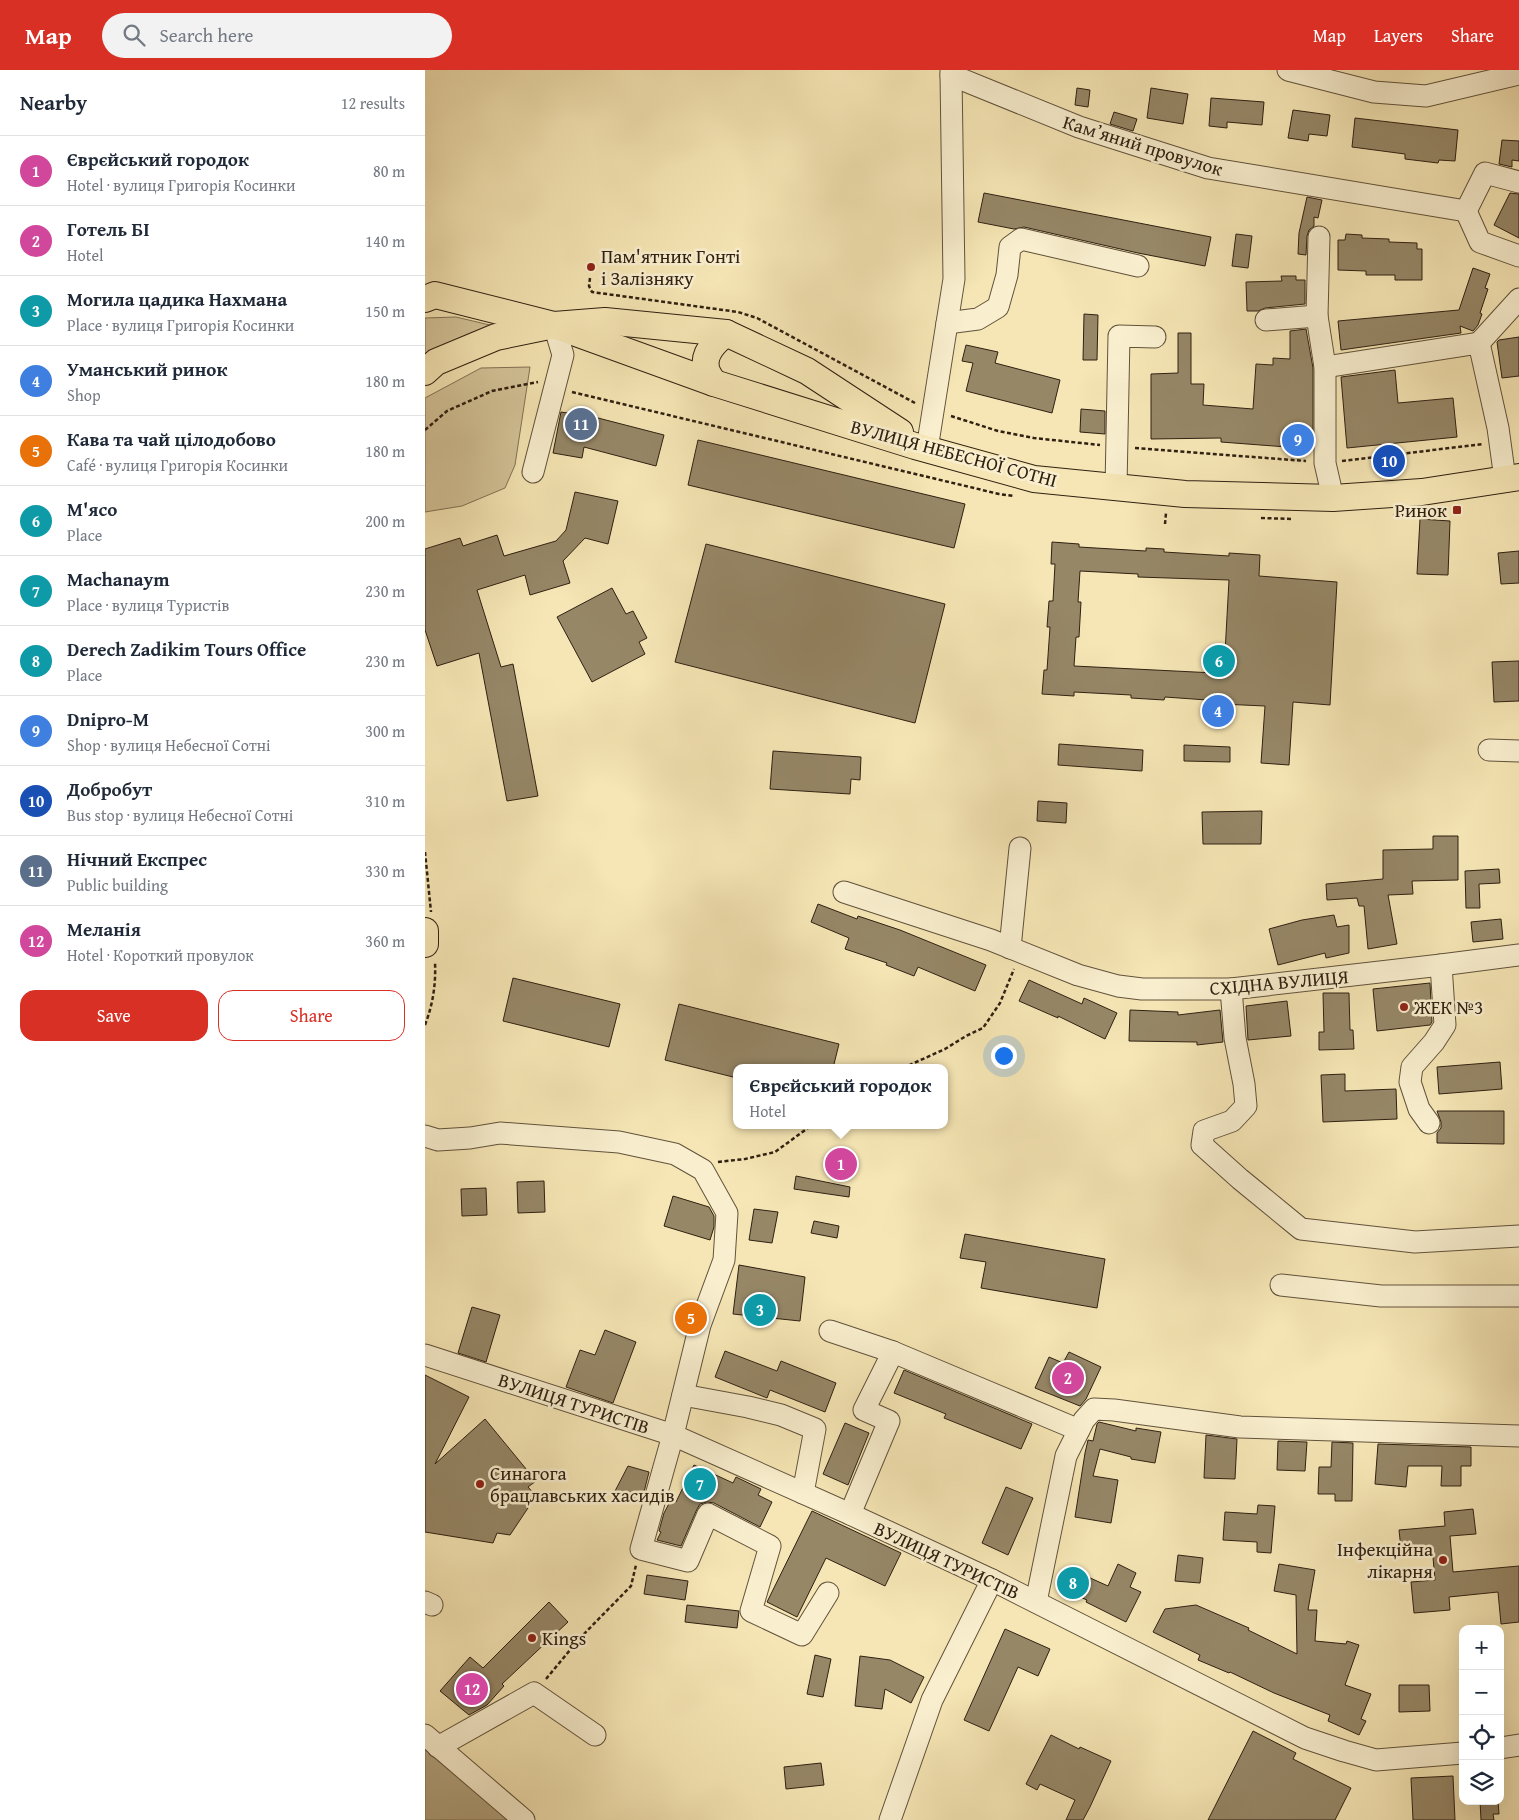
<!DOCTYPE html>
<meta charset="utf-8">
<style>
body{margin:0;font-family:"Gentium Book Plus",serif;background:#f2f2f3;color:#1f2937}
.controls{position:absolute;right:15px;bottom:15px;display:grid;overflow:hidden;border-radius:10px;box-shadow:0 5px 20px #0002}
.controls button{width:45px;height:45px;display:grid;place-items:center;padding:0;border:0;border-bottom:1px solid #e0e1e3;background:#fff;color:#1f2937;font:25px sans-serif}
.you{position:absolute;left:578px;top:985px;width:18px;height:18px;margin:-12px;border:4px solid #fff;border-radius:50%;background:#1a73e8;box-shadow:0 0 0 8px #1a73e833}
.badge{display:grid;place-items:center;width:32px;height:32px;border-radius:50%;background:#d93025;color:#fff;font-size:16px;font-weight:700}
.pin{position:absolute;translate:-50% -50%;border:2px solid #fff;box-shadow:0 1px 5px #0006}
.popup{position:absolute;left:308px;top:994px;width:215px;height:65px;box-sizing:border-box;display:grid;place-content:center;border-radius:10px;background:#fff;filter:drop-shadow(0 1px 4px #0005);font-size:16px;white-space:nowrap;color:#747a83}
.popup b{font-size:19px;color:#1f2937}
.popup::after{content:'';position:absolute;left:50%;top:100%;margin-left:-10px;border:10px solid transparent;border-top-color:#fff}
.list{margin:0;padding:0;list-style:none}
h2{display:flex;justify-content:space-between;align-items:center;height:65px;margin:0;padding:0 20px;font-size:21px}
h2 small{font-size:16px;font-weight:400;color:#747a83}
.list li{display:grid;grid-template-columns:32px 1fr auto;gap:15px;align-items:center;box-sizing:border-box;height:70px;padding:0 20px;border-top:1px solid #e0e1e3}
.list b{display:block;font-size:19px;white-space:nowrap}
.list p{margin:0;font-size:16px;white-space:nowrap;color:#747a83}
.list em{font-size:16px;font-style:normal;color:#747a83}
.actions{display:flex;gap:10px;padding:15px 20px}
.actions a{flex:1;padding:11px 0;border:1px solid #d93025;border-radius:15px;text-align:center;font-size:18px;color:#d93025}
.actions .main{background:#d93025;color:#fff}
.icon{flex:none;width:28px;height:28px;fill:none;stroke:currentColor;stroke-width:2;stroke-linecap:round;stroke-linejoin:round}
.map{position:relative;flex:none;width:1094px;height:1750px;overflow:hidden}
header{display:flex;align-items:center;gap:30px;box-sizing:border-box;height:70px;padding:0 25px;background:#d93025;color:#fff}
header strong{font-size:24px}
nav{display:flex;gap:28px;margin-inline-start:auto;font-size:18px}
.search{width:350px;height:45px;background:#f2f2f3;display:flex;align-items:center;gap:12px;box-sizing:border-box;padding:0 18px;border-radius:28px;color:#747a83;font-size:19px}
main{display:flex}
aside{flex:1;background:#fff}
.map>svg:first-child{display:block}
</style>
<header>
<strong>Map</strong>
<div class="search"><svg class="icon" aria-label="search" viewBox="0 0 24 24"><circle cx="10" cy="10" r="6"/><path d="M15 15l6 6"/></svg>Search here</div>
<nav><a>Map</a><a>Layers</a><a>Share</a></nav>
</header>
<main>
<aside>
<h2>Nearby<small>12 results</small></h2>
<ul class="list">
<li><span class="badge" style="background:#d1479c">1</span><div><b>Єврєйський городок</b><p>Hotel · вулиця Григорія Косинки</p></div><em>80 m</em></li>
<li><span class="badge" style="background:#d1479c">2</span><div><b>Готель БІ</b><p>Hotel</p></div><em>140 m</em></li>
<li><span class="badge" style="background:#0f9aa8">3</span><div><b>Могила цадика Нахмана</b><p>Place · вулиця Григорія Косинки</p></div><em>150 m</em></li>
<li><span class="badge" style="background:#3f7fe0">4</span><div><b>Уманський ринок</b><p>Shop</p></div><em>180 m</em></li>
<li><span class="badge" style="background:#e8710a">5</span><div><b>Кава та чай цілодобово</b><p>Café · вулиця Григорія Косинки</p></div><em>180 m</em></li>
<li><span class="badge" style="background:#0f9aa8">6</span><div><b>М'ясо</b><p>Place</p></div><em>200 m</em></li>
<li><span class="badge" style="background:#0f9aa8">7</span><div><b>Machanaym</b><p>Place · вулиця Туристів</p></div><em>230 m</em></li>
<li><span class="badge" style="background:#0f9aa8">8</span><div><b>Derech Zadikim Tours Office</b><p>Place</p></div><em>230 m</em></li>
<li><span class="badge" style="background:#3f7fe0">9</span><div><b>Dnipro-M</b><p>Shop · вулиця Небесної Сотні</p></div><em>300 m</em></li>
<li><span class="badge" style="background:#1a4fb4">10</span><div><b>Добробут</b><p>Bus stop · вулиця Небесної Сотні</p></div><em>310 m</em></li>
<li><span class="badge" style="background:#5c6f8a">11</span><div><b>Нічний Експрес</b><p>Public building</p></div><em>330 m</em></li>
<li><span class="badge" style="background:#d1479c">12</span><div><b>Меланія</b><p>Hotel · Короткий провулок</p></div><em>360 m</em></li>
</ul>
<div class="actions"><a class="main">Save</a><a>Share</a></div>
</aside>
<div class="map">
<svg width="1094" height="1750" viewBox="0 0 1094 1750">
<rect width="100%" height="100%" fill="#f6e6b5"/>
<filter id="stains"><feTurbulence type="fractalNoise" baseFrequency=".004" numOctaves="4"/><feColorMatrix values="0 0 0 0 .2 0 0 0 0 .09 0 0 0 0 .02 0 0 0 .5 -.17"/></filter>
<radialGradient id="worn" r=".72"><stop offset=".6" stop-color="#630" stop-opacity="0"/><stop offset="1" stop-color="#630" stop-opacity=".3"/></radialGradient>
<g fill="#d4c499" stroke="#827256">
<path d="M31,247L69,256L0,290V248Z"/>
<path d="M105,297L90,395L80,418L37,436L0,442V328L56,298Z"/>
</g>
<path fill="#b2a37e" stroke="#7e6f53" d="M0,1676L82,1750H0Z"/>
<g fill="#968767" stroke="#2f2012" fill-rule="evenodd">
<path d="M652,18L665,20L663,37L650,35Z"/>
<path d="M726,18L763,24L758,54L722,48Z"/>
<path d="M786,28L839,32L837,55L802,52V58L784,56Z"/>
<path d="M868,40L905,45L902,66L884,64L883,71L863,68Z"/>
<path d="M689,42L712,49L708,61L685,54Z"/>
<path d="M930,48L1033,60L1030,91L1014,90L1013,93L980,89V84L927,77Z"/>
<path d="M1077,70L1094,71V91L1087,90V97L1074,94Z"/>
<path d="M559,123L786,167L780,196L713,183L599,157L589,159L553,152Z"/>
<path d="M1085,123L1094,124V168L1069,155Z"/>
<path d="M882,127L897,130L893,148L889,147V156L884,160L882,166L881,185L873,184L874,163Z"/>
<path d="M811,164L827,166L823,198L807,196Z"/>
<path d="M921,164L937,165V168L964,169V172L992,173V179H997V210H970V205H941V201L913,200V170H920Z"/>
<path d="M1048,198L1065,204L1060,218L1063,219L1055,243L1057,244L1053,255L1048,261L1035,256L1036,263L916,280L913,251L1034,240Z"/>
<path d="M856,206H871V210H880V234L840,238L833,241H822L821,212L857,211Z"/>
<path d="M659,244L673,245L672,290H658Z"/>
<path d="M881,259L888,298V379L796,372V368L726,369V304L753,303V263H766V314H779L778,335L828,339L831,294L848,295V288L865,289V261Z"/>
<path d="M1094,267V306L1077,308L1072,272L1074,270Z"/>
<path d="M541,275L573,282L570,293L635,310L627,343L541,321L548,293L537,291Z"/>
<path d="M970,300L973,333L1028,328L1032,367L922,378L916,307Z"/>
<path d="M656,339L680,341V364L655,362Z"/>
<path d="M136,342L173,348L239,365L231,396L159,377L157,388L128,383Z"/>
<path d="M273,370L540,434L529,478L263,415Z"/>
<path d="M150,422L193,431L183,474L160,468L138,491L145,513L105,525L100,505L52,520L76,597L88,594L113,726L82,731L54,583L12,596L0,560V479L35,468L38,476L72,465L79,486L131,471L141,460Z"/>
<path d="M995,449L1025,451L1023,505L992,504Z"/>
<path d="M627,472L654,474V477L721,481V478L739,479V482L804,486V483L835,485L834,506L912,512L905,635L868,632L864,695L836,693L840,636L796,634V631L740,627L739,630L706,628V625L649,622V626L617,624L619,600H622L625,557H622L624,531H628L630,494H626ZM655,501L713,504V507L804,510L800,583H791L790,603L649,596L651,567H654L656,532H653Z"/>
<path d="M281,474L520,534L490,653L250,592Z"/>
<path d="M1094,481V513L1076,514L1073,483Z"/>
<path d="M187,518L201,544L208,541L222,568L214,572L220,584L167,612L132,547Z"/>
<path d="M1094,591V631L1069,632L1067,592Z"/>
<path d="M634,674L718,680L717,701L633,695Z"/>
<path d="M759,675L805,677V692L759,691Z"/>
<path d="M348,681L436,687L435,710L426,709L425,724L345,719Z"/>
<path d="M613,731L642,733L641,753L612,751Z"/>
<path d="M837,741L836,774H778L777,742Z"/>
<path d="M1008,766H1033V810L987,811L988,824L963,825L972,874L943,879L939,836H934L932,828L902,830L901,814L958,809V780L1008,779Z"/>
<path d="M1074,799L1075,813L1054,814L1055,838H1041L1040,801Z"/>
<path d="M393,834L432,849L433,846L475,860L561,895L550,921L493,897L489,906L461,895L462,893L420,879L424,868L386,852Z"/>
<path d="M909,845L912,857L924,855V883L901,888L900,883L853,895L844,859L877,850Z"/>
<path d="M1076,849L1078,869L1048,872L1046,852Z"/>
<path d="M88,908L195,934L184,977L78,951Z"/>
<path d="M604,910L657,934L659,928L692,943L680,969L633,946V948L594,931Z"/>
<path d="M1005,913L1007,952L1005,955L952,961L948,919Z"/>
<path d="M898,923H924L925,960H928L929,979L894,980V962H899Z"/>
<path d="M862,931L866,966L823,970L821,936Z"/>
<path d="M254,934L414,974L408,998H312V1008L240,990Z"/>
<path d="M705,940L753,942V945L795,940L798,972L772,975V972L704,971Z"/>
<path d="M1075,992L1077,1019L1014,1024L1012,997Z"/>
<path d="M920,1004V1021L971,1019L972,1049L898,1052L896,1005Z"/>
<path d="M1012,1041H1079V1074L1012,1073V1063L1016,1058V1052Z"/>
<path d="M371,1106L425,1117L424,1127L369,1119Z"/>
<path d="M119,1111L120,1142L93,1143L92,1112Z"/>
<path d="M61,1118L62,1145L37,1146L36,1119Z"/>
<path d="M248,1126L284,1137L289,1146V1157L285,1170L239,1156Z"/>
<path d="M329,1139L353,1142L347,1173L324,1170Z"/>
<path d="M389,1151L414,1156L412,1168L386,1163Z"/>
<path d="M540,1164L680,1189L672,1238L556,1218L561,1192L535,1188Z"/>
<path d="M314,1195L380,1207L375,1251L308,1244Z"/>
<path d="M47,1237L75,1245L61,1292L33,1283Z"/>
<path d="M180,1260L211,1272L188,1333L141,1317L155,1280L170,1285Z"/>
<path d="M300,1281L352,1301L356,1291L411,1313L400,1342L345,1320L342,1328L290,1307Z"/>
<path d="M644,1282L676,1297L661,1329L655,1336L610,1318L624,1287L638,1293Z"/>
<path d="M479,1300L607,1354L596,1379L519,1348L521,1344L469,1323Z"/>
<path d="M0,1305L44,1327L10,1394L60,1349L111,1411L103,1417L111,1426L85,1465L72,1463L68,1473L0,1462Z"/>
<path d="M674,1352L711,1361V1358L736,1362L730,1393L706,1389V1387L675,1379L668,1406L693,1410L686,1453L650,1447L660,1383L663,1370L668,1371L672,1354Z"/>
<path d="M420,1353L444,1363L423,1415L398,1404Z"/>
<path d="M781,1365L812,1369L810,1409L779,1408Z"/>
<path d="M853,1371L882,1372L880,1401L852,1400Z"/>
<path d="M907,1372L928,1373L927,1431H910V1424H893L894,1397H906Z"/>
<path d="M953,1374L1046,1377V1396H1036V1416H1016L1017,1396H983L981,1417L950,1414Z"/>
<path d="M269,1395L308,1413L311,1407L336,1419L333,1425L347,1432L335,1457L289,1433L282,1432L275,1434L272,1439L256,1476L232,1470L236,1462L234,1461L239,1443L246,1430L251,1432Z"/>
<path d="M203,1396L224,1402L217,1430L189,1423Z"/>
<path d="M581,1417L608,1428L583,1485L557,1473Z"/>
<path d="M833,1435L850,1436L846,1483L832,1482V1472L798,1470L800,1442L832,1444Z"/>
<path d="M1048,1439L1051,1464L1025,1466L1028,1502L1094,1496V1552L1076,1554L1073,1522L1024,1527L1025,1540L989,1543L986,1512L1010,1510L1007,1476L976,1479L974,1460L1020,1456L1019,1442Z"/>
<path d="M387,1441L476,1483L460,1516L401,1488L372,1547L342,1532Z"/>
<path d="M753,1485L778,1488L775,1513L750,1511Z"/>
<path d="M693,1494L711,1503L705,1517L716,1522L701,1552L661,1532L662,1530L634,1518L643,1498L683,1516Z"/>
<path d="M854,1494L890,1500L883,1540H892L890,1571L921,1574L922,1571L934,1575L920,1615L946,1624L936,1649L941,1651L934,1665L903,1651L905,1645L849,1623L805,1602L804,1603L773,1590L775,1585L728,1562L740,1539L771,1535L824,1558L823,1560L872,1584L871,1525L849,1521Z"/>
<path d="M222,1505L263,1511L260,1530L219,1524Z"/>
<path d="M124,1532L143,1552L77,1614L79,1616L62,1635L44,1645L15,1621L45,1587L58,1598Z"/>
<path d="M262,1535L314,1541L312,1558L260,1552Z"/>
<path d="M580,1559L625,1579L613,1606L593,1597L564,1661L539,1650Z"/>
<path d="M390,1585L406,1589L398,1627L382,1624Z"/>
<path d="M435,1586L465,1590L499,1607L486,1633L460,1619L457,1639L430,1636Z"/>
<path d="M974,1615H1004L1005,1641L974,1642Z"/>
<path d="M828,1661L871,1683L868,1689L926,1718L910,1750H783Z"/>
<path d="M626,1665L654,1679L655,1677L686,1691L665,1737L658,1750H641L650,1730L615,1714L612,1720L601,1714Z"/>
<path d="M396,1693L399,1715L361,1719L359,1697Z"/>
<path d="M1028,1706L1030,1750H988L986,1708Z"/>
<path d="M1055,1731H1073L1074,1744H1068L1069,1750H1056Z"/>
</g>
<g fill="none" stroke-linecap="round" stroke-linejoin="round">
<defs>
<g id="minor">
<path d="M526,0V5L654,57L783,98L1041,141"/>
<path d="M863,0L949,22L1001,26L1094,4"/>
<path d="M1041,141L1060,103L1094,112"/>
<path d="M1041,141L1055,172L1094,186"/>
<path d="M894,167L892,246L900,297V393L908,428"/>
<path d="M841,250L892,246"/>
<path d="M522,253L553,249L573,237L582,205L585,177L596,169L713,196"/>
<path d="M1054,273L1094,229"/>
<path d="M900,297L1054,273L1073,358L1080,409"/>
<path d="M502,379L529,209L526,5"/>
<path d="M108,402L138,285L129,255"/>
<path d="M691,417L694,266L730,267"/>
<path d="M1064,680L1094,681"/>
<path d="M419,822L566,870L653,905L693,916L717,919H806L1016,895L1094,885"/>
<path d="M585,878L595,778"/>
<path d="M806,919L810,968L819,1014L821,1036L807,1051L779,1061L777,1075L815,1109L876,1159L990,1172L1094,1166"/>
<path d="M1004,1053L994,1039L985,1012L987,997L1009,972L1020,955L1016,895"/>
<path d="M0,1066L13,1070L45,1068L75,1063L194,1072L250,1084L278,1100L302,1143L299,1190L275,1255L248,1365L216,1479L263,1491L283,1444L345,1476L326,1541L377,1565L403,1523"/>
<path d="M856,1215L956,1226H1094"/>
<path d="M405,1261L468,1282L654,1360"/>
<path d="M0,1285L248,1365L425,1444L567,1510L880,1668L919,1681L951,1690L1038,1683"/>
<path d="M258,1325L323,1337L356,1345L390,1359L378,1423"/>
<path d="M425,1444L464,1351L439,1340L468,1282"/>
<path d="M0,1532L7,1535"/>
<path d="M611,1532L641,1386L659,1350L669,1339L689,1340L815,1357L1094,1366"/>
<path d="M0,1665L99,1750"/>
<path d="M13,1677L109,1623L170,1665"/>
<path d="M1075,1678L1094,1675"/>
<path d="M465,1750L507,1630L567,1510"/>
</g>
<g id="major">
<path d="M0,229L10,225L129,255L289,313L490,376L609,409L760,424L908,428L997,422L1094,407"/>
<path d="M0,302L11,292L71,267L129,255L180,251L301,263L382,301L475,362"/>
<path d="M289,313C286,309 282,303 281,298C278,283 290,272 301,263"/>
<path d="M0,861V874"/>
</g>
</defs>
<use href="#minor" stroke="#61523b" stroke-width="23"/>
<use href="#major" stroke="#2f2012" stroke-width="28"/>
<g stroke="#2f2012" stroke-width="2.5" stroke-dasharray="4 2.5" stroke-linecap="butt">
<path d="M165,208L164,216L167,222L313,242L332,248L490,333"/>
<path d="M147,322L574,424L589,426"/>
<path d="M526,346L573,361L609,368L675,375"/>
<path d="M0,360L22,341L67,321L113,312"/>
<path d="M710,378L881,391"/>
<path d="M917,391L1058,374"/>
<path d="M968,446L983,445"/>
<path d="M836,448L868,449"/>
<path d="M740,454L741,443"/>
<path d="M0,782L6,842"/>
<path d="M0,955C8,934 11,914 10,892"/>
<path d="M478,998L520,979L541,966L558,958L575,933L589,899"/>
<path d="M293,1092L320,1089L350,1082L387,1055"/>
<path d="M121,1609L155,1568L206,1516L211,1495"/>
</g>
<use href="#minor" stroke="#f9efcf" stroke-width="21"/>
<use href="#major" stroke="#f6e6b5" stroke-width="26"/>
</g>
<g fill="#8f2418" stroke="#f9efcf" stroke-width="2">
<circle cx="166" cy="197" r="5"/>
<rect x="1027" y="435" width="10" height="10" rx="2.5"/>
<circle cx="979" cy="937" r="5"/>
<circle cx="55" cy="1414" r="5"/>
<circle cx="1018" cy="1490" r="5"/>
<circle cx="107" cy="1568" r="5"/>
</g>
<g text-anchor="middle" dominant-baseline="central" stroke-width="5" stroke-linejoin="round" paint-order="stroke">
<g font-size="19" fill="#2f2012" stroke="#f9efcf">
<text transform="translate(718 75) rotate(17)">Камʼяний провулок</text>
<text transform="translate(529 383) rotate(15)">ВУЛИЦЯ НЕБЕСНОЇ СОТНІ</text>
<text transform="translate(854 912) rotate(-5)">СХІДНА ВУЛИЦЯ</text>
<text transform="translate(149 1333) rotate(18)">ВУЛИЦЯ ТУРИСТІВ</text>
<text transform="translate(522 1490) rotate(25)">ВУЛИЦЯ ТУРИСТІВ</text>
</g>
<g font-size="19" fill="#2f2012" stroke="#f9efcf" text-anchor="start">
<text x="176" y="186">Пам'ятник Гонті<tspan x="176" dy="22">і Залізняку</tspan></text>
<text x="1022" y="440" text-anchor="end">Ринок</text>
<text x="989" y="937">ЖЕК №3</text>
<text x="65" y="1403">Синагога<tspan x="65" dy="22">брацлавських хасидів</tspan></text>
<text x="1008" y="1479" text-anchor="end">Інфекційна<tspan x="1008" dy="22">лікарня</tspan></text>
<text x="117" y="1568">Kings</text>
</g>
</g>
<rect width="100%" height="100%" filter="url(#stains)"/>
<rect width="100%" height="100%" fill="url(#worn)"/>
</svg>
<div class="controls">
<button>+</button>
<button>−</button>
<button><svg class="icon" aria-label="locate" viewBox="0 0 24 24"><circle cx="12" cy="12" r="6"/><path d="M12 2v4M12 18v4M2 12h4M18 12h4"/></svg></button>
<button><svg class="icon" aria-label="layers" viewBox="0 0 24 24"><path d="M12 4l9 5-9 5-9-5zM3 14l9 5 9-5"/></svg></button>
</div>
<div class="you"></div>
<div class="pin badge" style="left:416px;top:1094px;background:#d1479c">1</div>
<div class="popup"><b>Єврєйський городок</b>Hotel</div>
<div class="pin badge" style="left:643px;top:1308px;background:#d1479c">2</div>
<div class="pin badge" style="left:335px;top:1240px;background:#0f9aa8">3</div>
<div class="pin badge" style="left:793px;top:641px;background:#3f7fe0">4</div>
<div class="pin badge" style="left:266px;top:1248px;background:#e8710a">5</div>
<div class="pin badge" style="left:794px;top:591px;background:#0f9aa8">6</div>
<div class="pin badge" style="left:275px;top:1414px;background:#0f9aa8">7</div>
<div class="pin badge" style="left:648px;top:1513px;background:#0f9aa8">8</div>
<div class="pin badge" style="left:873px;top:370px;background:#3f7fe0">9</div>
<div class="pin badge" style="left:964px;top:391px;background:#1a4fb4">10</div>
<div class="pin badge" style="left:156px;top:354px;background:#5c6f8a">11</div>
<div class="pin badge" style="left:47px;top:1619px;background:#d1479c">12</div>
</div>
</main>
